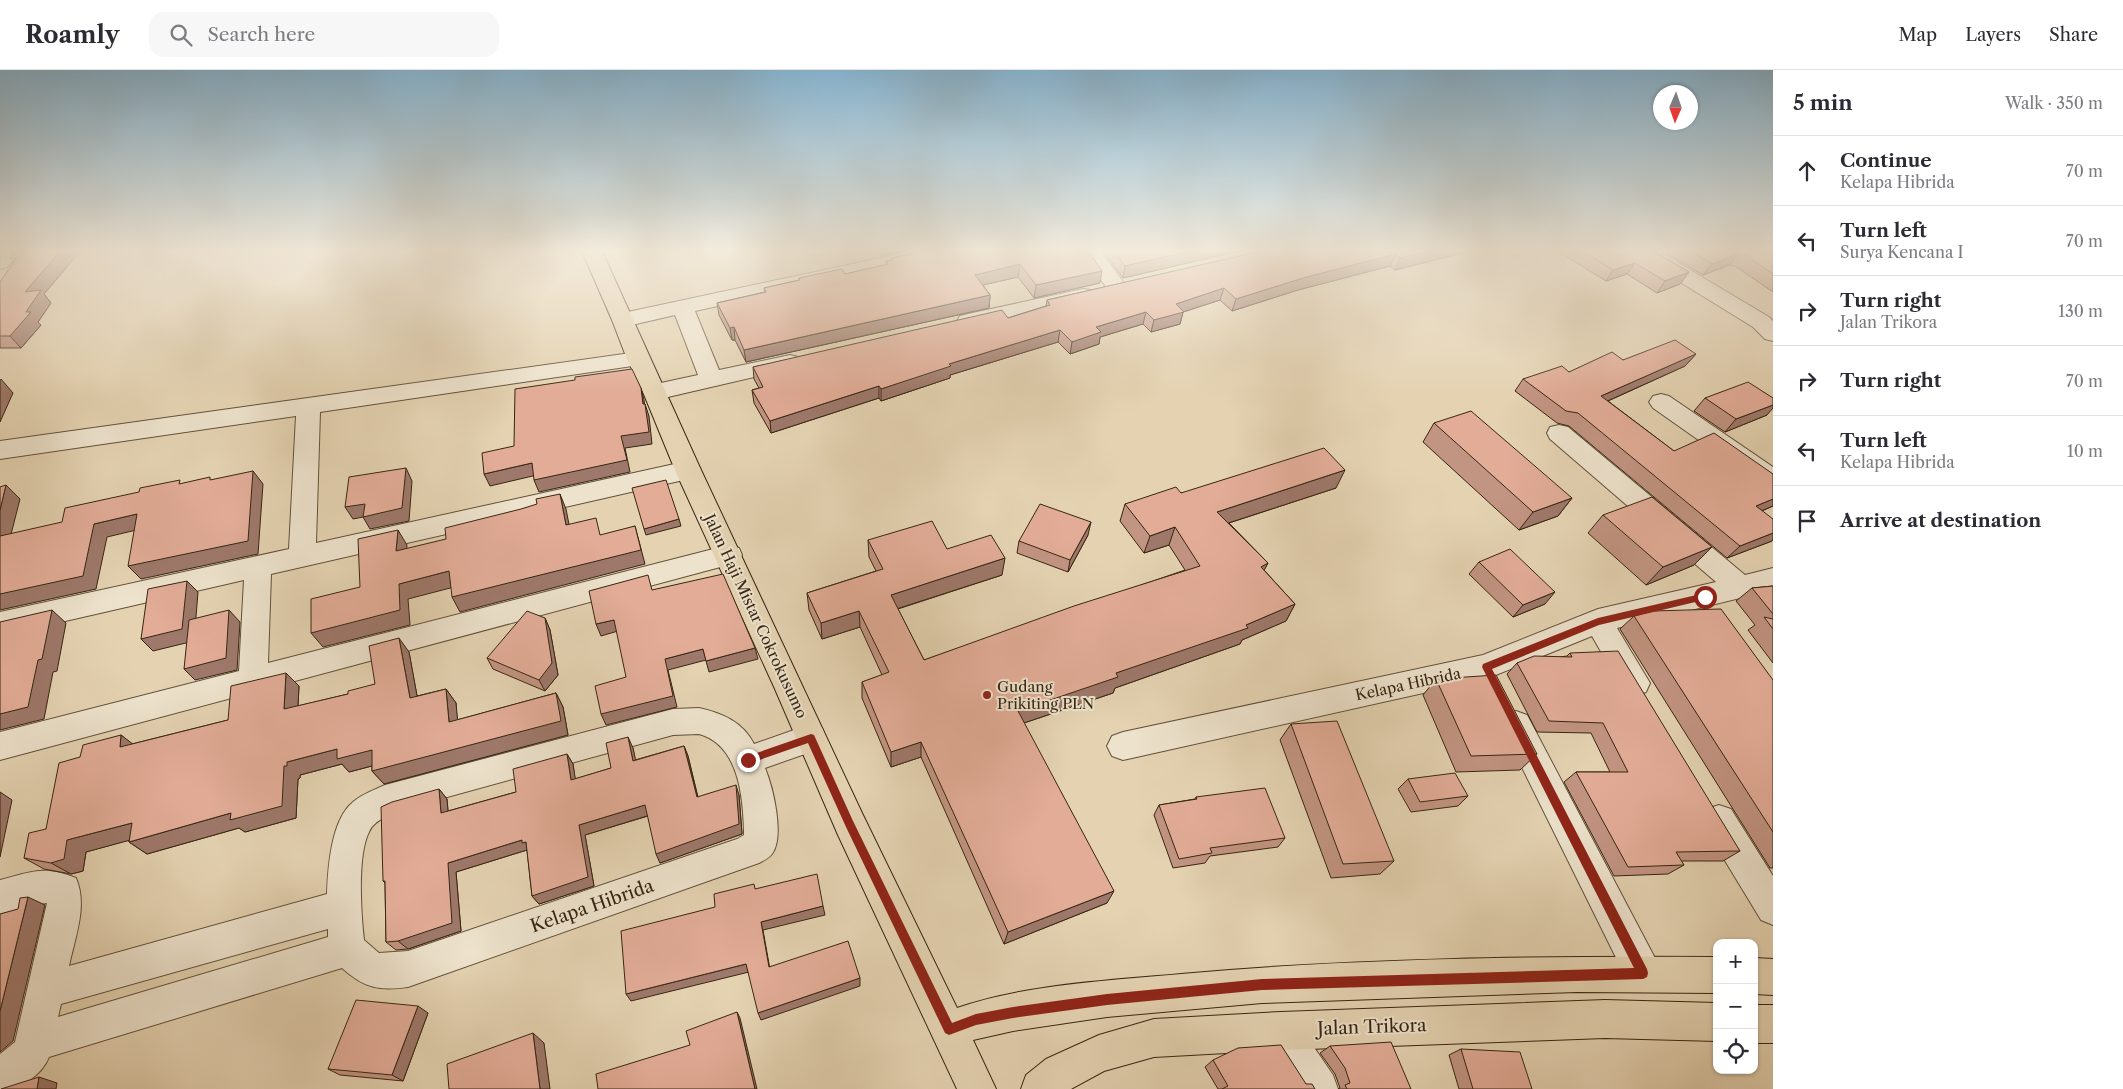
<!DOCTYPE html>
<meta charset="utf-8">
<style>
body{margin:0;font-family:"Libre Caslon Text",serif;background:#f7f7f7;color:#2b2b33}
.controls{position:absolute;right:15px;bottom:15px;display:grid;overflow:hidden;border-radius:10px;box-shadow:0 1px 4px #0004}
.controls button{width:45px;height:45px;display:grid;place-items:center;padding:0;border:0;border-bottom:1px solid #e1e1e2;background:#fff;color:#2b2b33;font:25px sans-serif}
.compass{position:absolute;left:1653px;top:15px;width:45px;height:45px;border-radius:50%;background:#fff;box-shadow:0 1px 4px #0004;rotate:182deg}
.stop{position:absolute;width:15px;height:15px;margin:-11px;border:4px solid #8f2418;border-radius:50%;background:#fff}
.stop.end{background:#8f2418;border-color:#fff;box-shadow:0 1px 5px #0008}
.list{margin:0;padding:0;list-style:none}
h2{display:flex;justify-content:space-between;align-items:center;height:65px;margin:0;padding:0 20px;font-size:21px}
h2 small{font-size:16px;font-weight:400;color:#7c7c81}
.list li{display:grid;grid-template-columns:32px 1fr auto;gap:15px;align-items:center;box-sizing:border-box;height:70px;padding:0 20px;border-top:1px solid #e1e1e2}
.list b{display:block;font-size:19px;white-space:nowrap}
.list p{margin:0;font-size:16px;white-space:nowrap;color:#7c7c81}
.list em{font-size:16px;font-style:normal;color:#7c7c81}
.icon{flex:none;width:28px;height:28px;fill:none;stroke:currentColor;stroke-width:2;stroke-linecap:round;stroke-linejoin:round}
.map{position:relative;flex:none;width:1773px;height:1019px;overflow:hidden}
header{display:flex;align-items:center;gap:30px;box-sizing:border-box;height:70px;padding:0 25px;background:#fff;border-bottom:1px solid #e1e1e2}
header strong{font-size:24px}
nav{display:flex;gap:28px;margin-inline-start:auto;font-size:18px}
.search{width:350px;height:45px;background:#f7f7f7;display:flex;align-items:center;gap:12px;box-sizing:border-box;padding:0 18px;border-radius:15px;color:#7c7c81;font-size:19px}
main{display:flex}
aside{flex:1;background:#fff}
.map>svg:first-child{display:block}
</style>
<header>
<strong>Roamly</strong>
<div class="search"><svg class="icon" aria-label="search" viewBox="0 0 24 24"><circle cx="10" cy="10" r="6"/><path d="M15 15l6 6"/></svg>Search here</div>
<nav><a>Map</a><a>Layers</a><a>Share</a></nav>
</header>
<main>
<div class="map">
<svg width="1773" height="1019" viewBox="0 0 1773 1019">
<rect width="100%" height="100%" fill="#e4d2b1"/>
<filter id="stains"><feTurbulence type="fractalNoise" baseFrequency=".004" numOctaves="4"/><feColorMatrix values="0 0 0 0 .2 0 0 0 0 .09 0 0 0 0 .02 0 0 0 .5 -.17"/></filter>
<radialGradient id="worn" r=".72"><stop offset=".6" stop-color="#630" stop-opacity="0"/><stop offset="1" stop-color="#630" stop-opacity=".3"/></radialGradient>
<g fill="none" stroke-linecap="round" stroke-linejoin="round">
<defs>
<g id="minor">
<path d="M1,179H22L7,197L0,199Z"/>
<path d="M922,179H962L959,183L952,185L695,241L719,300L790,285L798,287L801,292L798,297L655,330L647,328L643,322L647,316L698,305L675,245L623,257L615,255L612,250L615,245L623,243Z"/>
<path d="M1078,179H1099L1127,217L1123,221L1116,223L1109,221Z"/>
<path d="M1630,179H1655L1769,247L1773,251V271L1765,269L1753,257L1633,183Z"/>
<path d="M1083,219L1091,220L1094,225L1091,230L968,258L960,256L957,251L960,246L968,244Z"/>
<path d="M638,282L646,284L649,289L646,294L320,342L316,473L688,391L697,394L701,400L697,406L688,409L271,504L268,593L729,475L739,478L742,485L739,492L0,690V662L239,601L244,510L0,566V542L289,479L296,346L0,389V371Z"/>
<path d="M1661,324L1669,326L1773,397V419L1764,416L1653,338L1649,332L1653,326Z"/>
<path d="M1559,355L1568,357L1745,505L1773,498V520L1617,558L1650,613L1646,622L1635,626L1624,622L1592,566L1486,609L1123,690L1112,686L1107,676L1112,666L1123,662L1483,585L1598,539L1716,512L1550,369L1547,363L1550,357Z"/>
<path d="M699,638C722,643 743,652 754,674L811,654L822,658L826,668L822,678L765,698C773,717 785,767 772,784C769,788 763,791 759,793L408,917C379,921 364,918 342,898L49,987C41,1006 21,1019 0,1019V984L15,972L47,833L32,835L0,844V810C31,802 44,795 76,808C88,836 75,867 69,896L327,824C328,797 331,750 353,732C362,724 374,720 385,715L673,639ZM699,664C739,675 743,727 744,761V765L737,769L408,881L379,883L364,870C361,843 357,786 369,762C374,750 390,745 400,740L673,665ZM328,859V867L58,947L61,934Z"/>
<path d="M1516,641L1527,645L1656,890L1661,903L1656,916L1643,921L1630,916L1501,655L1505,645Z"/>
<path d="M1719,735L1731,739L1773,806V855L1761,850L1707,761L1703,750L1707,739Z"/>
<path d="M1281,942L1294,948L1333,1005L1338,1019H1297L1268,974L1262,961L1268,948Z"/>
</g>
<g id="major">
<path d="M581,179H601L701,400L862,743L957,938C1027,914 1107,911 1181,904C1358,888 1538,886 1717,887V923L1577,922L1262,933L1107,947L1013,961L973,970L996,1019H957L838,765L775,619L675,400L643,322L627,289L612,250Z"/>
<path d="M1754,888L1773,889V925L1754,924Z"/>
<path d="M1605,930L1717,933V971L1605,968L1281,980L1154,987L1104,1001L1071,1019H1021L1026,1005L1046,989L1099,965L1154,949L1281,942Z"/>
<rect x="1754" y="935" width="19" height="38"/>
</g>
</defs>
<use href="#minor" stroke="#62513a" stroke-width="2"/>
<use href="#major" stroke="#372613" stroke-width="2"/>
<use href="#minor" fill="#ede2cc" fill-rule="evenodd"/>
<use href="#major" fill="#e4d2b1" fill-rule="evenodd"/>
</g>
<g fill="#c29482" stroke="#372613">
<path d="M8,179H82L44,224L51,233L38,252L41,255L21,278H0V212L14,192L10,188L13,185Z"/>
<path d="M878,179H911L882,186Z"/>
<path d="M1087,179L1100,213L1034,228L1018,207L983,215L990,225L989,238L746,292L735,270H732L719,245L717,233L765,222L764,218L799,210V208L845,204L886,195V191L892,190V188Z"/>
<path d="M1102,179H1248L1123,208Z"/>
<path d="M1271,179H1478L1395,200L1390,196L1298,220L1232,241L1220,230L1183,242L1180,254L1151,262L1143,254L1100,267L1099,274L1070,284L1058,272L950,305V308L881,331L879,328L771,363L754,333L752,320L759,318L754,309L753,297L1008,248L1046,236L1047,230Z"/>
<path d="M1554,179H1650L1689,202L1680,214L1657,223L1627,204L1606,211Z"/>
<path d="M1659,179H1773V222L1735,196L1729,195L1703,205Z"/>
<path d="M1696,284L1685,296L1608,331L1674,381L1773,404V436L1762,441L1772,471L1727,488L1569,356L1557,353L1515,321L1523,309L1569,302L1623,290Z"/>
<path d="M1705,328L1767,345L1725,362L1694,341Z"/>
<path d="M1434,353L1572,428L1558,446L1519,460L1423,372Z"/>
<path d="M1336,418L1229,453L1268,493L1264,500L1295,534L1286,551L1242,570L1240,574L1115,618L1113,623L1024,653L1107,833L1004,874L921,687L891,697L862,628V612L882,605L860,557L822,569L809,540L807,523L876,501L869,487L868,470L947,479L1002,505L898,539L924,590L1185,500L1169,475L1144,483L1120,451L1125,434L1181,423Z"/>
<path d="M1603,445L1694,495L1646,515L1588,463Z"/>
<path d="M1088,465L1068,502L1017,483L1019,471Z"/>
<path d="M1479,492L1545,534L1513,547L1469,504Z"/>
<path d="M1773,516V593L1748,560L1755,555L1736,531L1752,518Z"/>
<path d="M1634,546L1773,610V798H1770L1620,559Z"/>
<path d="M545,548L550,560L558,605L545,621L493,599L487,588Z"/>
<path d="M409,582L417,626L446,619L456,633L457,650L556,623L563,637L568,665L384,714L372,701V696L349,702L342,694L300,705V708L298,709L296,748L245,762L239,758L147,784L129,772V770L86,782L83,801L71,804L44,799L24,788L46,759L80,687L121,665L132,674L228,650L286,603L299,616L298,636L348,624L375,614Z"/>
<path d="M1570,583L1740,781L1723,791H1681L1684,795L1668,804L1614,806L1564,712L1576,702H1610L1591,663L1537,662L1507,604L1517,593L1567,586Z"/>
<path d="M1436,609L1537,684L1520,700L1456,702L1423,625Z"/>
<path d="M1291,654L1394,791L1380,804L1331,808L1280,670Z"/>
<path d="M684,676L688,686L698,727L739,725L742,764L660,793L648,746L585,765L594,816L539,834L532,826L527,780L456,802L461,861L408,879L396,880L386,872L385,813L383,811L439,719L447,729L448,741L516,722L567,684L573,694L575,709L611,698L633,678L635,690Z"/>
<path d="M1408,709L1468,726L1458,736L1411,742L1398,719Z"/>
<path d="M1196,727L1285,768L1278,777L1210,786L1205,793L1173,798L1154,745L1159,735L1195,729Z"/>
<path d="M428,943L403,1011L340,1005L328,999Z"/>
<path d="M1330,976L1411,1019H1338L1340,1018L1335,1004L1320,983Z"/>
<path d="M1461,979L1532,1019H1459L1449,985Z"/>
<path d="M1213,990L1306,1014L1315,1019H1218L1205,997Z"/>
</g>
<g fill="#9e786a" stroke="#372613">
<path d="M62,179H82L44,224L51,233L38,252L41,255L21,278L10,266L26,242L25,222Z"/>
<path d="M882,179H911L882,186Z"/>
<path d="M1198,179H1248L1123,208L1125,196Z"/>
<path d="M1436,179H1478L1395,200L1400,188Z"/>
<path d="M1396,184L1390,196L1298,220L1232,241L1236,229L1303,208Z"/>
<path d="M1738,184L1729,195L1703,205L1712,194Z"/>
<path d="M1635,193L1627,204L1606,211L1613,200Z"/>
<path d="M1020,194L1018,207L974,217L975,205Z"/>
<path d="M1102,201L1100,213L1034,228L1036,215Z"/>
<path d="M1689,202L1680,214L1657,223L1665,211Z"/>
<path d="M1224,218L1220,230L1183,242L1180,254L1151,262L1154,250L1176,234Z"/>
<path d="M990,225L989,238L746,292L744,280Z"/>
<path d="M1146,242L1143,254L1100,267L1099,274L1070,284L1072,272L1096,257Z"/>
<path d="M734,257L735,270H732L730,258Z"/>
<path d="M1060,260L1058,272L950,305V308L881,331V319L949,294Z"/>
<path d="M1696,284L1685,296L1592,338L1601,326Z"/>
<path d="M1,309L13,323L0,352V311Z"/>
<path d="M879,316V328L771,363L770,351Z"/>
<path d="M641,318L644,330L646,346L643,334Z"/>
<path d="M645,334L649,346L652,374L625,378L630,402L539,422L534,410L621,366Z"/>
<path d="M1773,335V338L1767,345L1725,362L1736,349Z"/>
<path d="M532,393L537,405L490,416L484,404Z"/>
<path d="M406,398L412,411L409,451L370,459L363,447L353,449L345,437Z"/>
<path d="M1345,400L1336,418L1210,459L1217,442Z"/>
<path d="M253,401L263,414L258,484L141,509L128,496Z"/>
<path d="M6,415L20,429L7,480L0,474V440Z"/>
<path d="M560,424L566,439L572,470L566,455Z"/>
<path d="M1572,428L1558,446L1519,460L1533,442Z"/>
<path d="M1773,429V436L1744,448L1756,436Z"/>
<path d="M137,444L149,457L107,467L96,519L0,540V524L94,454Z"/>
<path d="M679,449L681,456L646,465L644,459Z"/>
<path d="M1091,452L1088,465L1068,502L1070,490Z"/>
<path d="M635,456L645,494L460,542L452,527Z"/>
<path d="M1175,457L1169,475L1144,483L1150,466Z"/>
<path d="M398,460L407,475L405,496L396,481Z"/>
<path d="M1773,463V469L1772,471L1727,488L1740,476Z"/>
<path d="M1712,477L1694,495L1646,515L1663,497Z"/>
<path d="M1005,488L1002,505L890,541L891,525Z"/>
<path d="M1268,493L1259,510L1261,497Z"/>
<path d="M449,501L458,516L408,529L410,555L323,577L311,563L399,514Z"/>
<path d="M187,511L198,522L194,571L153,581L141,569Z"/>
<path d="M1555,522L1545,534L1513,547L1523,535Z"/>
<path d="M1295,534L1286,551L1242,570L1240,574L1115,618L1113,623L1015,656L1018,641L1116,603L1246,555Z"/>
<path d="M52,540L66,553L57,601L53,602L44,649L0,660V644L38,590Z"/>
<path d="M229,540L240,552L237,600L195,610L184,599Z"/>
<path d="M859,541L860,557L822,569L821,553Z"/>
<path d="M545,548L550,560L558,605L545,621L539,610Z"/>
<path d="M614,550L618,561L601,566L596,554Z"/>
<path d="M399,568L409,582L420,642L410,628Z"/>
<path d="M755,578L758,589L709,602L706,591Z"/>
<path d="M703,579L706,590L668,600L677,637L606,655L601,644L665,589Z"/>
<path d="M286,603L299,616L297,653L284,639Z"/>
<path d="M446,619L456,633L459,666L449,652Z"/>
<path d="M556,623L563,637L568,665L384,714L372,701Z"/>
<path d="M121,665L138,678L120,677Z"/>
<path d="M628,667L633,678L638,701L633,691Z"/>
<path d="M921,672V687L891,697V682Z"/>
<path d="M684,676L688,686L700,737L697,727Z"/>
<path d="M337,679L372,680L383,693L349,702L342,694L300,705V708L298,709L296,748L245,762L239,758L147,784L129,772L231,743L284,696L287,692Z"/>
<path d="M567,684L573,694L577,720L571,710Z"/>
<path d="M736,715L739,725L742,764L660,793L656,784Z"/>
<path d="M439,719L447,729L449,753L441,743Z"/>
<path d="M0,722L12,730L0,787Z"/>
<path d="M645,735L650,745L585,765L594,816L539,834L532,826L579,755Z"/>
<path d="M132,753L149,765L86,782L83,801L71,804L51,793L67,770Z"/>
<path d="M522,770L526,772L527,780L456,802L461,861L408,879L398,871L448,793Z"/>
<path d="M1114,821L1107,833L1004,874L1008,862Z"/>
<path d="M28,827L45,835L13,971L0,982V941Z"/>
<path d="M823,836L825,845L763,860L771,905L769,897L761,852Z"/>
<path d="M746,894L749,902L631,931L626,924Z"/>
<path d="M860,908V916L761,950L758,943Z"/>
<path d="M418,936L428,943L403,1011L392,1005Z"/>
<path d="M737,942L740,948L757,1019H755Z"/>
<path d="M533,963L544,973L550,1019H540Z"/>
<path d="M39,1007L57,1013L56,1019H37Z"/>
</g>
<g fill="#e2ac97" stroke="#372613">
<path d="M18,179H62L25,222L41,220L26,242H31L10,266H0V212L17,188H10Z"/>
<path d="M930,179H1087L1102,201L1036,215L1020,194L975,205L990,225L744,280L734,257L730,258L717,233L766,222L764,218L800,210L799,208L842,199L845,204L888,194L886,191L893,190L892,188Z"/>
<path d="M1113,179H1198L1125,196Z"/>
<path d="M1271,179H1436L1400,188L1396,184L1303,208L1236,229L1224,218L1176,234L1184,242L1154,250L1146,242L1096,257L1101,262L1072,272L1060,260L949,294L951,296L881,319L879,316L770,351L752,320L763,317L753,297L1002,240L1008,248L1050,235L1047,230Z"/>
<path d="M1580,179H1650L1689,202L1665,211L1635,193L1613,200Z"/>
<path d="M1687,179H1773V204L1744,184H1738L1712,194Z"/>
<path d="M1675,270L1696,284L1601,326L1674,381L1714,363L1773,404V429L1756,436L1773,449V463L1740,476L1578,343L1566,341L1523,309L1562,296L1569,302L1612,282L1623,290Z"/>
<path d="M632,299L641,318L643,334H645L649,362L621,366L627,390L534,410L532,393L484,404L482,383L514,376L515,319L575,310V307Z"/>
<path d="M1748,312L1773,328V335L1736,349L1705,328Z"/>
<path d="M1471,341L1572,428L1533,442L1434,353Z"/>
<path d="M1324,378L1345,400L1217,442L1268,493L1261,497L1295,534L1246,555L1248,558L1116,603L1118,607L1018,641L1114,821L1008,862L921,672L891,682L862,612L889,602L859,541L821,553L807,523L883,499L868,470L932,451L947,479L991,465L1005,488L891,525L924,590L1074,536L1200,496L1175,457L1150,466L1125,434L1176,417L1181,423Z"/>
<path d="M406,398L402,438L363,447L365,434L345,437L349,407Z"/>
<path d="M253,401L248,471L128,496L137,444L94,454L83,506L0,524V466L62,452L65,438L139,422L140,418L180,410L179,414L210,407V410Z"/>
<path d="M666,410L679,449L644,459L632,418Z"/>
<path d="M6,415L0,440V417Z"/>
<path d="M560,424L566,455L596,448L600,465L635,456L641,480L452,527L449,501L399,514L400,540L311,563V529L360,517L358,469L398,460L396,481L446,469L445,458L521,439L537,434L536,429Z"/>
<path d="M1652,427L1712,477L1663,497L1603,445Z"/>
<path d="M1040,434L1091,452L1070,490L1019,471Z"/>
<path d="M1510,479L1555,522L1523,535L1479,492Z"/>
<path d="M723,504L755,578L706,591L703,579L665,589L673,626L601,644L595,616L626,607L614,550L596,554L589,521L648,505L652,520Z"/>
<path d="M187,511L182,559L141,569L148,519Z"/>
<path d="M1773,516V544L1752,518Z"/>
<path d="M1721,539L1773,610V762L1634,546L1653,541Z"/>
<path d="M52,540L42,589L38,590L28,637L0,644V552Z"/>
<path d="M229,540L226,588L184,599L189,550Z"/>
<path d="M527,541L545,548L552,593L539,610L487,588Z"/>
<path d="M1764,547L1773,549V559Z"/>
<path d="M399,568L410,628L446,619L449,652L556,623L561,651L372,701V680L337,689V679L287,692V696H284L282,736L230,750L231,743L129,772L132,753L67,770L64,789L51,793L24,788L29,763L46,759L59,693L80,687L83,675L121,665L120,677L228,650L231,616L286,603L284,639L348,624V621L375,614L369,576Z"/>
<path d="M1618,581L1740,781L1676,782L1684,795L1628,797L1576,702H1628L1603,653L1549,651L1517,593L1534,586L1572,587L1570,583Z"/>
<path d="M1496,605L1537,684L1471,686L1436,609Z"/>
<path d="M1337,651L1394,791L1343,794L1291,654Z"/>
<path d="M628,667L633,691L684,676L697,727L736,715L739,754L656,784L645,735L579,755L588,807L532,826L526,772L522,773V770L448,793L452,853L398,871L386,872L385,811H383L381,737L392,732L439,719L441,743L516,722L513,699L567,684L571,710L611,698L606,673Z"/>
<path d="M1455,703L1468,726L1420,732L1408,709Z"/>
<path d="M1265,718L1285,768L1210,778L1212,783L1179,789L1159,735L1197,729L1196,727Z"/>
<path d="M817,804L823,836L761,852L769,897L848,871L860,908L758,943L746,894L626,924L621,861L715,837L714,824L754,814L755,819Z"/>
<path d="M28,827L0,941V844L18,839L20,828Z"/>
<path d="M356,930L418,936L392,1005L328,999Z"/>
<path d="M737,942L755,1019H598L596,1004L690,975L686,961Z"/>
<path d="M533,963L540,1019H449L447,994Z"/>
<path d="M1391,972L1411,1019H1347L1345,1015L1350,1013L1345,998L1330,976Z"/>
<path d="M1281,975L1306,1014H1312L1315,1019H1222L1228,1016L1213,990L1238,978Z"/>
<path d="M1461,979L1520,982L1532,1019H1473Z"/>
<path d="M39,1007L37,1019H1Z"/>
</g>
<linearGradient id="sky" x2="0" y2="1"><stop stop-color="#87b5d2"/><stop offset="0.56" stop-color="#f3ebdc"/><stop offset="1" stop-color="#f3ebdc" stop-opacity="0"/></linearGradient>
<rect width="1773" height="322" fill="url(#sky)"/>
<path fill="#8f2418" d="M1705,523L1708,524V529L1599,555L1492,599L1647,899L1648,903L1647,907L1643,909L1262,920L1107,935L1013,948L976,955L949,965L945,963L846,757L808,673L748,694L743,690L748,686L811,664L814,665L853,751L952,953L976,944L1013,937L1107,924L1262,909L1634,898L1482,597L1483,594L1598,548Z"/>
<circle fill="#8f2418" stroke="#ede2cc" stroke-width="2" cx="987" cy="625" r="5"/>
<g text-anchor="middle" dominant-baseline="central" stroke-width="4" stroke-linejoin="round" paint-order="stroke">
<g font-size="15" fill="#372613" stroke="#ede2cc">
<text transform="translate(756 546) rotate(65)">Jalan Haji Mistar Cokrokusumo</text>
<text transform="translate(1408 614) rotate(-12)">Kelapa Hibrida</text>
</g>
<g font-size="15" fill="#372613" stroke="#ede2cc" text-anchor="start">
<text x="997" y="616">Gudang<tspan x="997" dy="17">Prikiting PLN</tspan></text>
</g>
<g font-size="18" fill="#372613" stroke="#ede2cc">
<text transform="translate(592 836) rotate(-19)">Kelapa Hibrida</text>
<text transform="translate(1372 957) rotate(-2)">Jalan Trikora</text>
</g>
</g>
<rect width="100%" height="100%" filter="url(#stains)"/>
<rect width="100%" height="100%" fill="url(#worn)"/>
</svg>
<div class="controls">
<button>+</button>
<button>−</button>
<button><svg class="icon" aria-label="locate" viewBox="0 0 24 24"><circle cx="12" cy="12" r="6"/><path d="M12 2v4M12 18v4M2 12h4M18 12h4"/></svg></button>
</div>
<svg class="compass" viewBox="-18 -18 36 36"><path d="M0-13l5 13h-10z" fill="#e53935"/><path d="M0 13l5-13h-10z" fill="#7c7c81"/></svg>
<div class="stop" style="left:1705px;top:527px"></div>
<div class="stop end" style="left:748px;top:690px"></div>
</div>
<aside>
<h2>5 min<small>Walk · 350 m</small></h2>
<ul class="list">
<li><svg class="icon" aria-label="ahead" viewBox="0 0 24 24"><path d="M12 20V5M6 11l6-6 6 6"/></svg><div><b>Continue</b><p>Kelapa Hibrida</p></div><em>70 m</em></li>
<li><svg class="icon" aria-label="left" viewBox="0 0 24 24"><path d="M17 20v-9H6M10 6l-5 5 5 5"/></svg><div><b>Turn left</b><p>Surya Kencana I</p></div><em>70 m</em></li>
<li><svg class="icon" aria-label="right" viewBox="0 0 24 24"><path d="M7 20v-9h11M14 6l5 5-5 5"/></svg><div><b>Turn right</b><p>Jalan Trikora</p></div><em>130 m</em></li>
<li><svg class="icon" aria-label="right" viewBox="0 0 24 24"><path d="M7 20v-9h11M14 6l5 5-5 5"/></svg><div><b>Turn right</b></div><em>70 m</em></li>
<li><svg class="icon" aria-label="left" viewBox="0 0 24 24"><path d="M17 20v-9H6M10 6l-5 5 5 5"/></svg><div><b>Turn left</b><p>Kelapa Hibrida</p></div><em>10 m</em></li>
<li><svg class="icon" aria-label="arrive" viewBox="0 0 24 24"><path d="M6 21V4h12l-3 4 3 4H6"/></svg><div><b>Arrive at destination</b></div></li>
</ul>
</aside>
</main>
